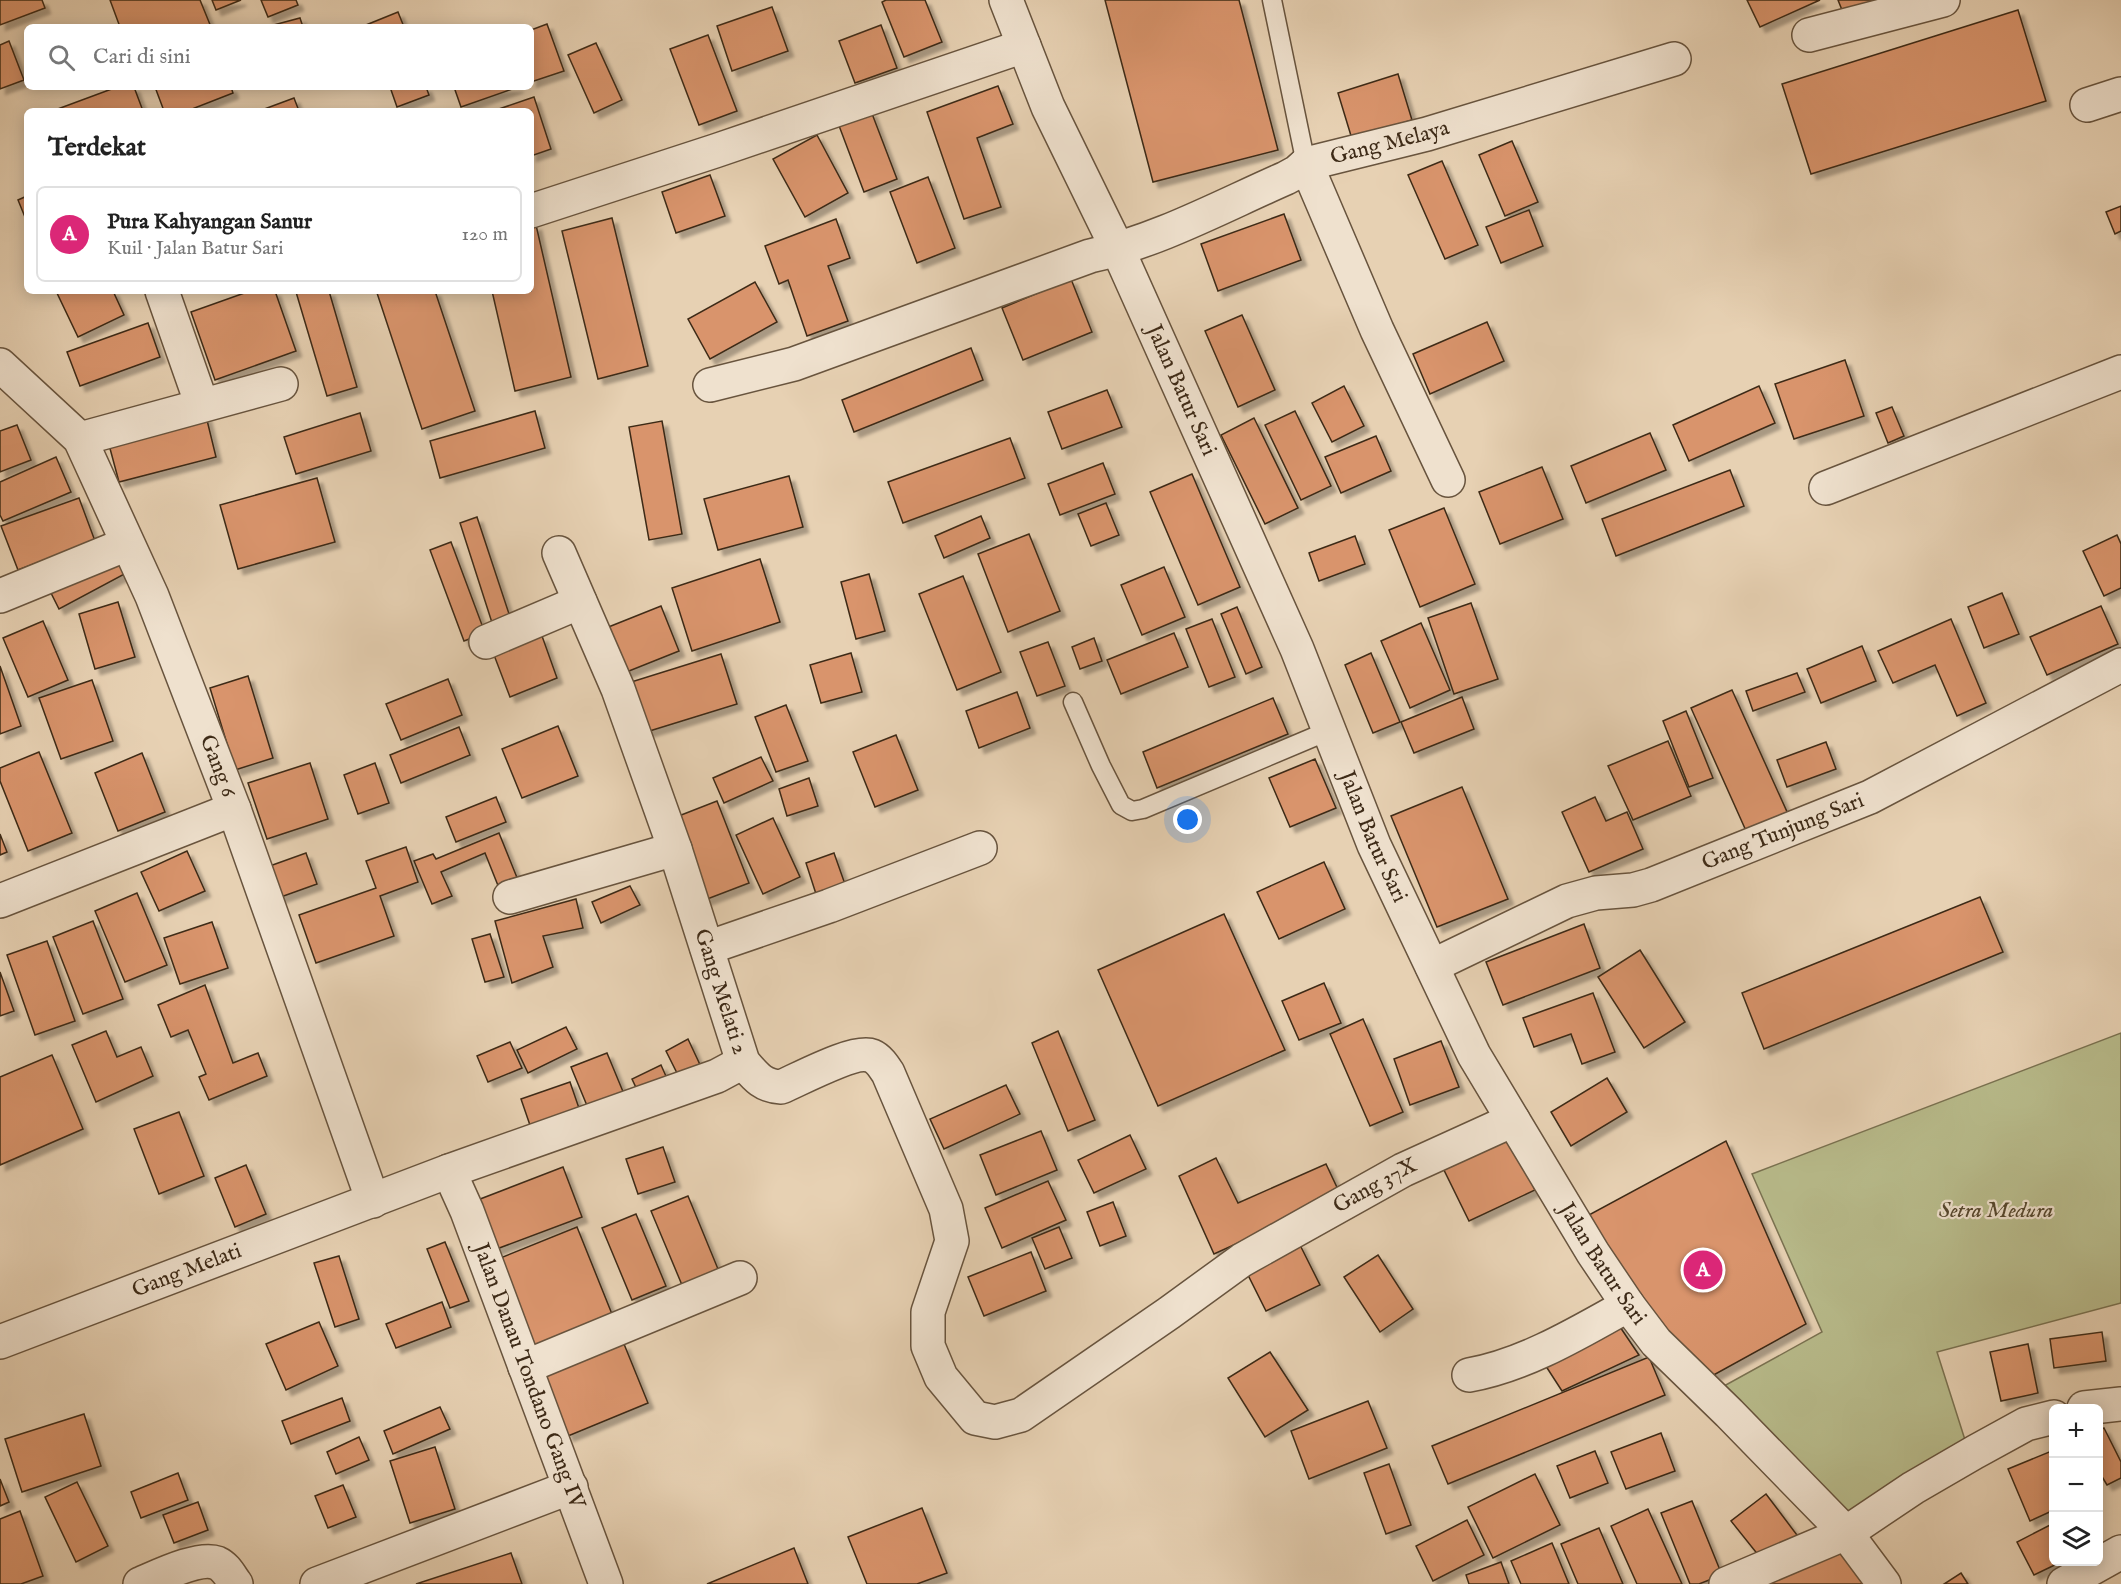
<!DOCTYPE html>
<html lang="id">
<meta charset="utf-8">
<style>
body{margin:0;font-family:"IM FELL English",serif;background:#f2f2f2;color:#222}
.controls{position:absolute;right:18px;bottom:18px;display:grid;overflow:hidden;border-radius:9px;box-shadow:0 3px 15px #0003}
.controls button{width:54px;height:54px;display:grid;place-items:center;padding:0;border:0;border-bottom:2px solid #e0e0e0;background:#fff;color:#222;font:30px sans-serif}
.you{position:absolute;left:1188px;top:820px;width:21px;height:21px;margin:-15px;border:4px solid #fff;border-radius:50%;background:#1a73e8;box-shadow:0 0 0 9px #1a73e833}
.badge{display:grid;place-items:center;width:39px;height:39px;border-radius:50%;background:#db2777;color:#fff;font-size:20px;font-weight:700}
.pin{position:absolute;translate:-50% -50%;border:3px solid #fff;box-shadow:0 2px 6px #0006}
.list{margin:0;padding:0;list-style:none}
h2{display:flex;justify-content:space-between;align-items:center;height:78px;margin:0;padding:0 24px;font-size:26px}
h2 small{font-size:20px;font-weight:400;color:#767676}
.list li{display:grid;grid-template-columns:39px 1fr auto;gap:18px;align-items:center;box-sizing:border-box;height:96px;margin:0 12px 12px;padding:0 12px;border:2px solid #e0e0e0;border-radius:9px}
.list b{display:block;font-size:22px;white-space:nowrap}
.list p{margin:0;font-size:20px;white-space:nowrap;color:#767676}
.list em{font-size:20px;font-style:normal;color:#767676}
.icon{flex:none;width:33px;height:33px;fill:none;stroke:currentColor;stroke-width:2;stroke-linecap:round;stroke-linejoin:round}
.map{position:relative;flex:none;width:2121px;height:1584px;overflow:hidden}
.search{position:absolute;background:#fff;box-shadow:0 3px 15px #0003;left:24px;top:24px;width:510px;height:66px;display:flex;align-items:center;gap:15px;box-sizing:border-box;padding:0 21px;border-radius:9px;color:#767676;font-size:22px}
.panel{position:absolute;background:#fff;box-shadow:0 3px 15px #0003;left:24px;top:108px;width:510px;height:186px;border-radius:9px}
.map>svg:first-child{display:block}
</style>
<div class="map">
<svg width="2121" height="1584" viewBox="0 0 2121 1584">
<defs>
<filter id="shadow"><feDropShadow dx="5.5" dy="5.5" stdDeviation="1.5" flood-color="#0004"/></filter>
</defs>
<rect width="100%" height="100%" fill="#e7d1b3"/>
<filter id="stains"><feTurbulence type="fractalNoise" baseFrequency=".00333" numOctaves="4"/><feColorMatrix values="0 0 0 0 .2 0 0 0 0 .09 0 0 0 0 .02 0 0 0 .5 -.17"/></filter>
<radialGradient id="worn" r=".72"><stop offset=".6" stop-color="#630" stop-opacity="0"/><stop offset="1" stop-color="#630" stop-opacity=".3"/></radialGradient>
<path fill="#b8bb8b" stroke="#7a7251" stroke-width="1.5" d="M2121,1033V1303L1937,1352L1973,1465L1858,1525L1724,1386L1822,1332L1752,1174Z"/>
<g fill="#d9946c" stroke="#3d2a17" stroke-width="1.5" filter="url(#shadow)">
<path d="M0,0H42L45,8L0,25Z"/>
<path d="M110,0H200L211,27H120Z"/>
<path d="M212,0H241L216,10Z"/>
<path d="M261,0H296L298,5L268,17Z"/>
<path d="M886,0H925L942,42L904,57L882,2Z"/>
<path d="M1105,0H1239L1278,150L1153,182Z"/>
<path d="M1747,0H1820L1760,27Z"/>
<path d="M1838,0H1879L1844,15Z"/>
<path d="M772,7L788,51L732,71L717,26Z"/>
<path d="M2018,10L2046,101L1811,174L1782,84Z"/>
<path d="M398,12L404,27H367L366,25Z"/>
<path d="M300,18L303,27H266Z"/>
<path d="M547,24L564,71L531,82V30Z"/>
<path d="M881,25L897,68L855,83L839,41Z"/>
<path d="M708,35L737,111L699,125L670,49Z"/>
<path d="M9,41L24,80L0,89V45Z"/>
<path d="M596,43L622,100L594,113L568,55Z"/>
<path d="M1398,74L1412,120L1352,139L1338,93Z"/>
<path d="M998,86L1013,124L977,138L1001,207L964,219L927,112Z"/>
<path d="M117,87H134L143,111L55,110Z"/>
<path d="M155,87H231L233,93L187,111H164Z"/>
<path d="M390,87H426L429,95L397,107Z"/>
<path d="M454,87H518L461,107Z"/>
<path d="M534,97L551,149L531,156V111H493Z"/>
<path d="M294,98L299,111H259Z"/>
<path d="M871,111L897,179L864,192L838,123Z"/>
<path d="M817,135L848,193L805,217L773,159Z"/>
<path d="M1512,141L1538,202L1505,216L1479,155Z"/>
<path d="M1442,161L1478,245L1445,259L1408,175Z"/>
<path d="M710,175L725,216L676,233L662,192Z"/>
<path d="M928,177L955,248L917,263L890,192Z"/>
<path d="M27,196V222L18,200Z"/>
<path d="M2121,206V231L2115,234L2106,212Z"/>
<path d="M1529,210L1543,246L1501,263L1486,227Z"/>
<path d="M1284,214L1301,260L1218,291L1201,244Z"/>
<path d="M612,218L648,366L598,379L562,231Z"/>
<path d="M836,219L850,258L828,266L848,321L807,336L788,280L779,284L765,246Z"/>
<path d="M536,225L571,377L515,391L492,291H531V226Z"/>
<path d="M1071,279L1092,332L1023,360L1002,308Z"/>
<path d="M755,282L777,322L710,359L688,319Z"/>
<path d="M56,291H113L124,315L78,337Z"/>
<path d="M250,291H275L296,351L215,380L191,312Z"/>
<path d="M329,291L357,387L327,396L296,292Z"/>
<path d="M383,291H435L475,411L422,429L377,293Z"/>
<path d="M1242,315L1275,390L1238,407L1205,331Z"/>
<path d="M1487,322L1504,361L1430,394L1413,354Z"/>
<path d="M148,323L160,357L80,386L67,352Z"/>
<path d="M971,348L983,380L854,432L842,400Z"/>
<path d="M1845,360L1864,416L1794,439L1775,384Z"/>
<path d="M1344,386L1364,426L1332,442L1312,403Z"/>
<path d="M1759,386L1775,423L1689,461L1673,425Z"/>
<path d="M1107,390L1122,427L1062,449L1048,412Z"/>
<path d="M1892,407L1904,436L1888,443L1876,413Z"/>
<path d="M535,411L545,448L440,478L430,441Z"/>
<path d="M1295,411L1331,486L1301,500L1265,425Z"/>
<path d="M360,413L371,451L296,474L284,437Z"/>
<path d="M206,416L216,457L119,482L108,441Z"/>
<path d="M1254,418L1298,508L1265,524L1221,435Z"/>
<path d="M662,421L682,534L649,540L629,427Z"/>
<path d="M17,425L31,460L0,472V431Z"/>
<path d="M1650,433L1666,470L1586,503L1571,466Z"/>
<path d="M1376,436L1391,471L1341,493L1325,457Z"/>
<path d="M1010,438L1025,478L903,523L888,482Z"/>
<path d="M56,457L71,492L3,521L0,515V482Z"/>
<path d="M1103,463L1115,494L1060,515L1048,484Z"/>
<path d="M1542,467L1563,519L1500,544L1479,492Z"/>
<path d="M1730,470L1744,506L1616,556L1602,519Z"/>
<path d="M1192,474L1240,587L1198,605L1150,492Z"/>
<path d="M789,476L803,527L718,550L704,499Z"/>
<path d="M317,478L335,542L238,569L220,505Z"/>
<path d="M79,498L95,541L18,570L1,526Z"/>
<path d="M1106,503L1119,535L1091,546L1078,514Z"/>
<path d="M1444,508L1475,584L1420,607L1389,530Z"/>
<path d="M981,516L990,538L944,558L935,536Z"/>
<path d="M477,517L513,626L495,632L460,523Z"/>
<path d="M1029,534L1060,611L1008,632L978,554Z"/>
<path d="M2117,535L2121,544V588L2104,596L2083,551Z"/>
<path d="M1355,536L1365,564L1319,581L1309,553Z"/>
<path d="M451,542L485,633L464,641L430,550Z"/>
<path d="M121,550L132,570L59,609L49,589Z"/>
<path d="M760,559L780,622L692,651L672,588Z"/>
<path d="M1164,567L1185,617L1142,635L1121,585Z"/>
<path d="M869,574L885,631L856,639L841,582Z"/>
<path d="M963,576L1001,672L957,690L919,594Z"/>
<path d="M2002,593L2019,634L1984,648L1968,607Z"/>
<path d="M118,602L135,657L95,669L79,614Z"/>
<path d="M1471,603L1498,679L1454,694L1428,618Z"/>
<path d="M661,606L679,651L624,673L606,628Z"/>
<path d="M2101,606L2118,644L2047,675L2030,637Z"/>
<path d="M1237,607L1262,667L1246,674L1221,614Z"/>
<path d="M1212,619L1235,677L1209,687L1186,629Z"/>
<path d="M1951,619L1986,703L1957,716L1935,665L1893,683L1878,651Z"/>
<path d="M43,621L68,680L28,697L3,638Z"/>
<path d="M1421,623L1450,690L1410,708L1381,641Z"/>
<path d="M1174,633L1188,667L1121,694L1107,660Z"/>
<path d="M542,636L557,678L510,697L494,655Z"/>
<path d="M1094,638L1102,661L1080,669L1072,647Z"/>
<path d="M1048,642L1065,686L1037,696L1020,652Z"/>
<path d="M1862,646L1876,681L1821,703L1807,669Z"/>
<path d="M851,653L862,692L821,703L810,665Z"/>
<path d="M1371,653L1400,722L1373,733L1345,665Z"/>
<path d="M721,654L737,704L643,733L628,683Z"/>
<path d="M0,666L21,726L0,734Z"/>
<path d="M1797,673L1805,692L1753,711L1746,691Z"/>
<path d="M248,676L273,758L235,770L210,688Z"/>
<path d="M448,679L462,715L401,740L386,704Z"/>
<path d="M92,680L113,741L61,759L39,698Z"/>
<path d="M1732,690L1788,814L1747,833L1691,708Z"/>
<path d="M1017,692L1030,728L979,748L966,711Z"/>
<path d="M1462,697L1474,729L1414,753L1401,722Z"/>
<path d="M1273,698L1288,734L1157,788L1143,752Z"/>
<path d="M786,705L808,761L776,772L755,717Z"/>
<path d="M1686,711L1713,778L1689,787L1663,721Z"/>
<path d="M558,726L578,776L522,798L502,749Z"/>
<path d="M459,727L470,755L401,783L390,755Z"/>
<path d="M896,735L918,790L875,807L853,752Z"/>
<path d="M1668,741L1691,796L1633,820L1608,766Z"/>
<path d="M1826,742L1836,769L1787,787L1777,760Z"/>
<path d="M39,752L72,833L28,851L0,781V768Z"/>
<path d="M142,753L165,812L118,831L95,773Z"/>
<path d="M761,757L773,781L724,803L713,778Z"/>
<path d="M1315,759L1336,808L1290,827L1269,778Z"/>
<path d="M310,763L328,819L267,839L248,783Z"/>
<path d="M375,763L389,803L358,814L344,775Z"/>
<path d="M809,778L818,806L787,816L779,789Z"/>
<path d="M1462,787L1508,899L1437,927L1391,816Z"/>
<path d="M496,797L506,822L456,842L446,817Z"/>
<path d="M1595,797L1606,821L1627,812L1643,849L1589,872L1562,812Z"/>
<path d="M717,801L749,883L702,901L671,819Z"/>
<path d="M773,818L800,877L763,894L736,835Z"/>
<path d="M499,833L520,885L501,893L485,853L441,872L452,896L432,904L414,861L433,854L436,859Z"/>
<path d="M0,834L7,852L0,855Z"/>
<path d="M406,847L418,882L380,896L394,936L316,963L299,915L376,888L366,861Z"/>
<path d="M187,851L205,891L159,911L141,872Z"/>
<path d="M306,853L317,884L278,898L267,867Z"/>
<path d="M834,853L846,887L817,897L806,863Z"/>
<path d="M1324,862L1345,909L1279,939L1257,892Z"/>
<path d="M630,886L640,905L601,923L592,902Z"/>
<path d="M137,893L167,965L125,982L95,911Z"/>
<path d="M1980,897L2003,952L1764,1049L1742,993Z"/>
<path d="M576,899L583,928L543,936L553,967L512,983L495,921Z"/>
<path d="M1224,914L1285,1050L1158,1106L1098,970Z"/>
<path d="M93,921L123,999L83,1014L53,937Z"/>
<path d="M212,922L228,968L180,984L164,938Z"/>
<path d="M1584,924L1600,968L1503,1005L1486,962Z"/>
<path d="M490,934L504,977L485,982L472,939Z"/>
<path d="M47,941L75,1021L35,1035L7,955Z"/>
<path d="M1640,950L1685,1022L1644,1048L1598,977Z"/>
<path d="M0,972L14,1011L0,1016Z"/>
<path d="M1324,983L1341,1023L1299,1040L1282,1001Z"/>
<path d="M205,985L233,1063L258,1053L267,1076L209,1100L199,1077L206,1074L188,1030L171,1037L158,1005Z"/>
<path d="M1593,993L1615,1052L1582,1064L1571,1034L1534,1047L1523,1018Z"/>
<path d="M1363,1019L1403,1112L1370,1126L1330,1034Z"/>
<path d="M566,1027L577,1049L528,1073L517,1050Z"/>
<path d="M106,1031L117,1057L141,1047L153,1076L96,1102L72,1045Z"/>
<path d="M1058,1031L1095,1120L1068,1131L1032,1043Z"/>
<path d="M688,1039L702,1069L680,1079L666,1051Z"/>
<path d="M1441,1041L1459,1087L1410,1105L1394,1059Z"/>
<path d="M510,1042L522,1068L488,1082L477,1056Z"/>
<path d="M607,1053L624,1094L588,1108L571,1067Z"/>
<path d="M52,1055L83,1129L0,1165V1077Z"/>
<path d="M661,1065L669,1083L640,1096L632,1079Z"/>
<path d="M1607,1078L1627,1112L1571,1146L1551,1112Z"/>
<path d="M570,1082L581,1114L532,1131L521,1099Z"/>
<path d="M1006,1085L1020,1114L944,1149L930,1119Z"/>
<path d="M179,1112L204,1176L159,1194L134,1129Z"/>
<path d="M1041,1131L1057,1170L996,1195L980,1155Z"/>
<path d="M1508,1134L1535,1190L1469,1221L1442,1166Z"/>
<path d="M1130,1135L1146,1169L1094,1193L1078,1160Z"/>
<path d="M1726,1141L1806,1324L1710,1377L1664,1329L1587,1216Z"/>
<path d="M663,1147L675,1182L638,1194L626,1159Z"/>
<path d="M1216,1158L1238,1203L1326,1164L1341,1196L1214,1254L1179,1176Z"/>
<path d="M246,1165L266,1214L235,1227L215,1178Z"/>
<path d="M563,1167L582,1217L494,1250L475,1201Z"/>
<path d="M1048,1181L1066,1220L1002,1248L985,1208Z"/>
<path d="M688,1196L718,1269L682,1285L651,1211Z"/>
<path d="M1113,1202L1126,1236L1100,1246L1087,1212Z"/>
<path d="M636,1214L666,1286L632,1300L602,1228Z"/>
<path d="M577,1227L616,1324L532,1358L493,1261Z"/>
<path d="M1059,1227L1072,1258L1045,1269L1032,1238Z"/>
<path d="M445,1242L469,1301L450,1308L427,1249Z"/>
<path d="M1299,1243L1320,1285L1266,1311L1245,1269Z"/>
<path d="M1031,1252L1046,1291L984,1316L968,1277Z"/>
<path d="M1378,1255L1413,1309L1380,1332L1344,1277Z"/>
<path d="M339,1256L359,1319L335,1327L314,1263Z"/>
<path d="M442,1302L451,1327L396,1348L386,1324Z"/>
<path d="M1614,1318L1639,1355L1562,1391L1540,1357Z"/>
<path d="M319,1322L338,1366L286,1390L266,1344Z"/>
<path d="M2102,1332L2106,1361L2054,1368L2050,1339Z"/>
<path d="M624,1344L648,1403L568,1436L544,1376Z"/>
<path d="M2028,1344L2038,1393L2001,1401L1990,1352Z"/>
<path d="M1270,1352L1308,1410L1265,1437L1228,1378Z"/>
<path d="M1649,1357L1665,1395L1448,1484L1432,1446Z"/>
<path d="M342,1398L350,1421L291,1444L282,1421Z"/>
<path d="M1368,1401L1387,1448L1309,1479L1291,1431Z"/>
<path d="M440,1407L450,1429L393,1454L384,1431Z"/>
<path d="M84,1414L101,1466L22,1492L5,1439Z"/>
<path d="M2104,1428L2121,1462V1478L2107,1485L2098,1470V1431Z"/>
<path d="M1661,1433L1675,1471L1626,1489L1611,1452Z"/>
<path d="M359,1437L369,1460L336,1474L327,1452Z"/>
<path d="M435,1447L455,1509L410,1523L390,1461Z"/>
<path d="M2054,1450V1510L2030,1521L2008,1469Z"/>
<path d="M1595,1451L1608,1483L1570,1498L1557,1466Z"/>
<path d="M1389,1464L1411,1525L1386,1534L1364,1473Z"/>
<path d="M178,1473L188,1500L141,1518L131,1492Z"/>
<path d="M1535,1474L1560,1525L1493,1558L1468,1507Z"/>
<path d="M0,1479L9,1502L0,1506Z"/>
<path d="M77,1482L108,1546L76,1562L45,1497Z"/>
<path d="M343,1485L356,1517L328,1528L315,1496Z"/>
<path d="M1766,1494L1797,1535L1763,1561L1731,1521Z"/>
<path d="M1692,1501L1722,1575L1699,1584H1690L1661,1513Z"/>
<path d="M198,1502L208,1530L174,1543L163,1515Z"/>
<path d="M922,1508L947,1573L917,1584H867L848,1537Z"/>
<path d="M1648,1509L1682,1584H1637L1611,1526Z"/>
<path d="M20,1511L43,1576L21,1584H0V1519Z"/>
<path d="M1467,1520L1484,1555L1433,1581L1416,1546Z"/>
<path d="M2054,1523V1562H2061L2034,1575L2017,1542Z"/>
<path d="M1599,1528L1623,1584H1578L1561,1544Z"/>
<path d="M1552,1543L1569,1584H1521L1511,1561Z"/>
<path d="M794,1548L808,1584H707Z"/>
<path d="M1844,1551L1869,1584H1765Z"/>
<path d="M511,1553L522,1584H416Z"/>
<path d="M1501,1562L1509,1584H1469L1466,1575Z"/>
<path d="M1961,1573L1968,1584H1944Z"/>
</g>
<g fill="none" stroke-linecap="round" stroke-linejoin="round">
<defs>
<g id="lane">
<path d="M1272,0L1306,164"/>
<path d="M1073,702L1101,766L1121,805L1132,811L1143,809L1328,731"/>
</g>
<g id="street">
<path id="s1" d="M1006,0L1048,107L1118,250L1297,649L1374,845L1474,1055L1593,1253L1628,1305L1656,1342L1729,1413L1846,1533L1884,1584"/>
<path d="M1809,35L1943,0"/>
<path d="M2087,105L2121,94"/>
<path d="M1306,164L1377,330L1448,480"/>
<path d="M531,211L715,151L1024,46"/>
<path d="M162,291L202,405"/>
<path id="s2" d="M0,365L80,439L152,596L234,809L373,1201"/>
<path id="s3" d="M710,385L794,364L1090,256C1158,241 1222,206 1286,178L1297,172L1306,164L1427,134L1674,59"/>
<path d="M80,439L281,384"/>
<path d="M1826,488L2121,372"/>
<path id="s4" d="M559,553L618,689L675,849L743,1062C755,1076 762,1086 781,1087C800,1079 855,1049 872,1056C879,1059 884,1067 888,1073L946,1209L952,1241L928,1312V1346L941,1377L975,1418L995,1422L1021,1415L1169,1313L1242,1260L1403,1170L1513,1120"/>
<path d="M0,596L127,544"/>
<path d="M486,642L580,602"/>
<path d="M510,897L675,849"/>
<path d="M0,901L234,809"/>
<path d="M707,948L829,906L980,848"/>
<path id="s5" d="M1432,966L1567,901L1596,893L1633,890L1651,885L1870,797L2121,665"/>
<path id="s6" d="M449,1171L467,1211L606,1584"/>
<path id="s7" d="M0,1342L449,1171L717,1076L743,1062"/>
<path d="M525,1367L740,1278"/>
<path d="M1469,1375C1525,1365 1578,1333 1628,1305"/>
<path d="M2084,1408L2121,1404"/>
<path d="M140,1584C157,1577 199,1556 217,1563C226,1567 230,1576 236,1584"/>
<path d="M317,1584L571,1487"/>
<path d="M1726,1584L1846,1533L1913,1488L1975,1452L2026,1424L2054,1417"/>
<path d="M2064,1584L2121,1552"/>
</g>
</defs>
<use href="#lane" stroke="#68543e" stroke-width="21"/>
<use href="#street" stroke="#68543e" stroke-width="36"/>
<use href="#lane" stroke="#efe1ce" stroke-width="18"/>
<use href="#street" stroke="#efe1ce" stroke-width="33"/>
</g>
<g text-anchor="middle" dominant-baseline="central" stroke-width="4.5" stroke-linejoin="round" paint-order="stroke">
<g font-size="22" fill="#3d2a17" stroke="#efe1ce">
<text stroke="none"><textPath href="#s3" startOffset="724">Gang Melaya</textPath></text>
<text stroke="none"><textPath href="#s1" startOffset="428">Jalan Batur Sari</textPath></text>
<text stroke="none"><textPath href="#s2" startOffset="464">Gang 6</textPath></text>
<text stroke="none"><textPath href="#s5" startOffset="378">Gang Tunjung Sari</textPath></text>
<text stroke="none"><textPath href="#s1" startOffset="914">Jalan Batur Sari</textPath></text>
<text stroke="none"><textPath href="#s4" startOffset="468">Gang Melati 2</textPath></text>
<text stroke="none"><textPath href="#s4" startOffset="1556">Gang 37X</textPath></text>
<text stroke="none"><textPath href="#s1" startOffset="1400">Jalan Batur Sari</textPath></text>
<text stroke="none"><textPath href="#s7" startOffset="200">Gang Melati</textPath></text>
<text stroke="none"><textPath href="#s6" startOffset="220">Jalan Danau Tondano Gang IV</textPath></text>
</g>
<g font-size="22" font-style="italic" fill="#56472e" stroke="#efe1ce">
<text x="1996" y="1211">Setra Medura</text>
</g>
</g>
<rect width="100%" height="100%" filter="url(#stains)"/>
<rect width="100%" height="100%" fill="url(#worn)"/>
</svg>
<div class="controls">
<button>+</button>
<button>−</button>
<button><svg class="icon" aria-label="layers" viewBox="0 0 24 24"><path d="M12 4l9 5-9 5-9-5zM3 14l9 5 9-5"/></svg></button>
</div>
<div class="you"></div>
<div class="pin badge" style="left:1703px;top:1270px">A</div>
<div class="search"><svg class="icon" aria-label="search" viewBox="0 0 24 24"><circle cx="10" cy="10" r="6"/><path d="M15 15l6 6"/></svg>Cari di sini</div>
<section class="panel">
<h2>Terdekat<small></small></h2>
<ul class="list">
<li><span class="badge">A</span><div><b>Pura Kahyangan Sanur</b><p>Kuil · Jalan Batur Sari</p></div><em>120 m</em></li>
</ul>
</section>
</div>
